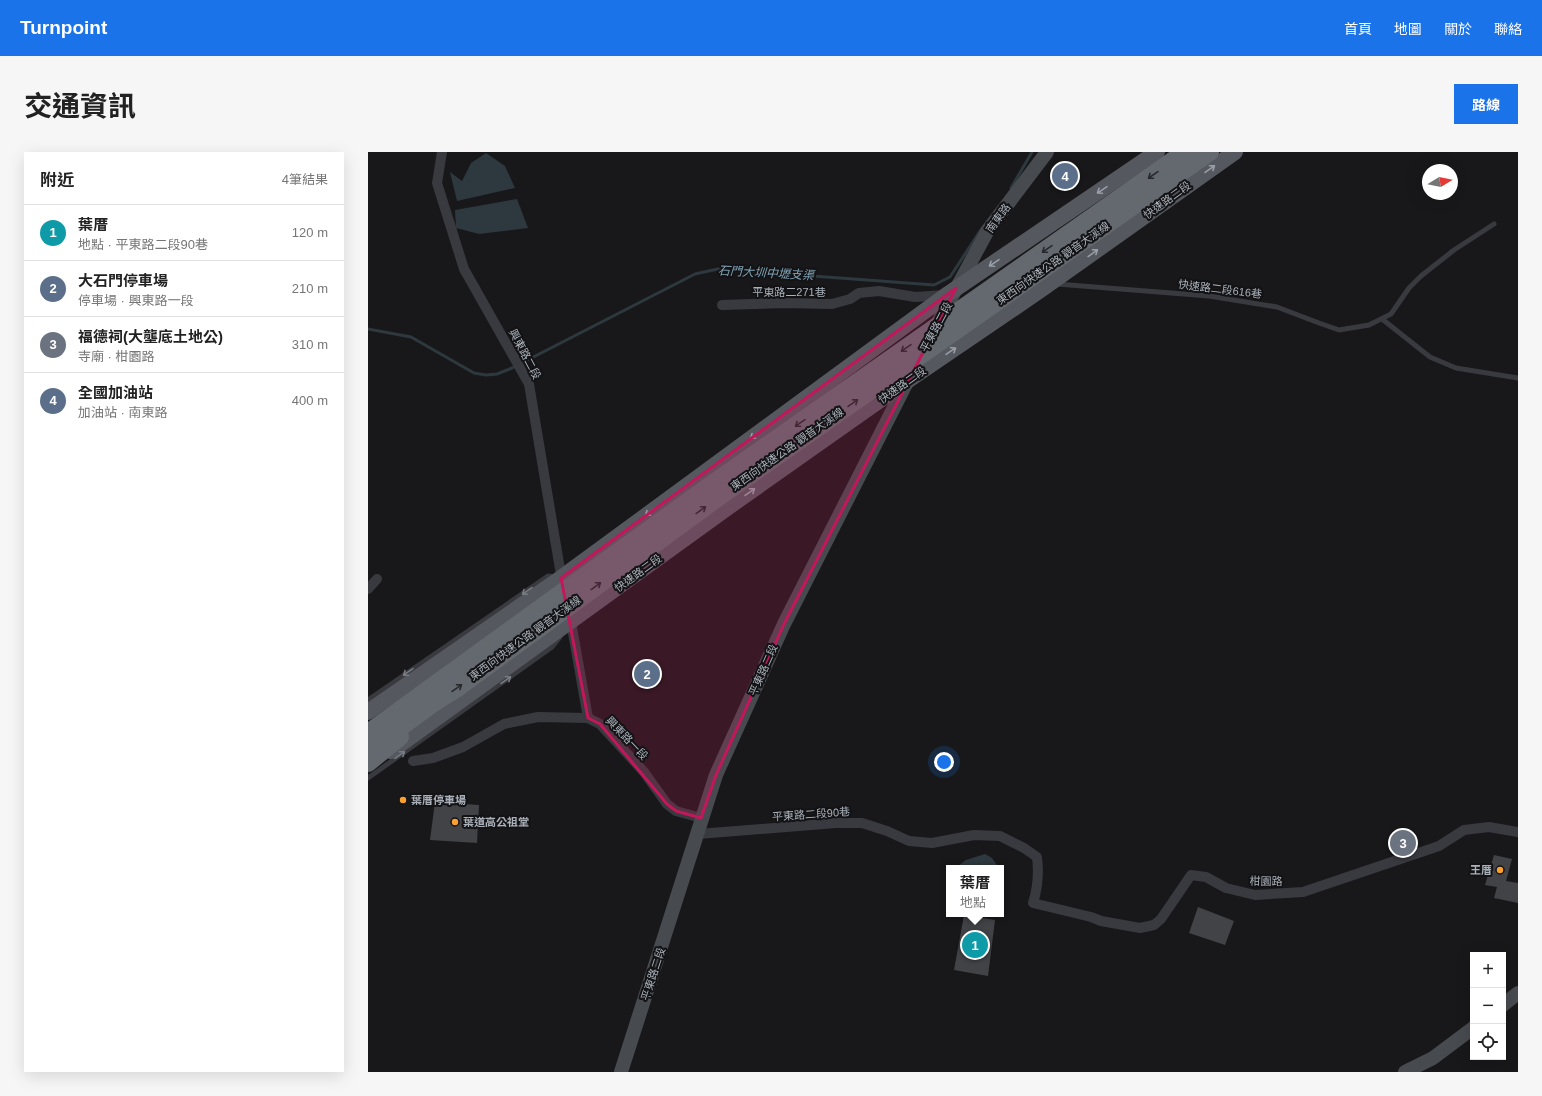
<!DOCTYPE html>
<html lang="zh-TW">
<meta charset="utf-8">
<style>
body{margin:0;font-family:Arial,"Noto Sans TC",sans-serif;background:#f6f6f6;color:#222}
.controls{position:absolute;right:12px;bottom:12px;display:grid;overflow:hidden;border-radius:0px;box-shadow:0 4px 16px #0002}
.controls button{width:36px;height:36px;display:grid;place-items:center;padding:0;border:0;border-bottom:1px solid #e0e0e0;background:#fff;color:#222;font:20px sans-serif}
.compass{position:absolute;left:1054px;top:12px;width:36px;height:36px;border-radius:50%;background:#fff;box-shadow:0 4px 16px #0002;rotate:80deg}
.you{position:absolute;left:576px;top:610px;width:14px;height:14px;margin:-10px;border:3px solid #fff;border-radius:50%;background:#1a73e8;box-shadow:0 0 0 6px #1a73e833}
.badge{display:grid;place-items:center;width:26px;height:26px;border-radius:50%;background:#1a73e8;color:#fff;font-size:13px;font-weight:700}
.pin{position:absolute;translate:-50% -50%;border:2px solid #fff;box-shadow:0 1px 4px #0006}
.popup{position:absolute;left:578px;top:713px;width:58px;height:52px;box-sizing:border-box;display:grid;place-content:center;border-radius:0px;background:#fff;filter:drop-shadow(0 1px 3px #0005);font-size:13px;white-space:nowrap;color:#767676}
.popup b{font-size:15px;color:#222}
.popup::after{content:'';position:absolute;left:50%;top:100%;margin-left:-8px;border:8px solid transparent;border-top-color:#fff}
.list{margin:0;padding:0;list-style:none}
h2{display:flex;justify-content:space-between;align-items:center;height:52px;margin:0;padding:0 16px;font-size:17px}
h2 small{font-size:13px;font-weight:400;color:#767676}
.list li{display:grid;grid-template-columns:26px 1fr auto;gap:12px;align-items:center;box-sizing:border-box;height:56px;padding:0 16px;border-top:1px solid #e0e0e0}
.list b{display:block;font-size:15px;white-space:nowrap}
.list p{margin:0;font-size:13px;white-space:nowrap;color:#767676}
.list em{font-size:13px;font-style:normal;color:#767676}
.icon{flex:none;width:22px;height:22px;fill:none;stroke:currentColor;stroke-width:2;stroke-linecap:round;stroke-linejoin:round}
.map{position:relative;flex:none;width:1150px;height:920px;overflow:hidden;border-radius:0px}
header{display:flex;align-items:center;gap:24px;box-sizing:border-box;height:56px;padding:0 20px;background:#1a73e8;color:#fff}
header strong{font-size:19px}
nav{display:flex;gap:22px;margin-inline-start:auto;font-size:14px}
.intro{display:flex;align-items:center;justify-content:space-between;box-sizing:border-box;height:96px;padding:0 24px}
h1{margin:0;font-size:28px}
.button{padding:10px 18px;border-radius:0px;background:#1a73e8;color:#fff;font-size:14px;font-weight:700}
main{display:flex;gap:24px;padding:0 24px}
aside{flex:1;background:#fff;border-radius:0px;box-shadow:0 4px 16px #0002}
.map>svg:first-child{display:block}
</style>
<header>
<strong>Turnpoint</strong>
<nav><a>首頁</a><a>地圖</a><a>關於</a><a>聯絡</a></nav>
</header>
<div class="intro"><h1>交通資訊</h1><a class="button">路線</a></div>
<main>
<aside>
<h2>附近<small>4筆結果</small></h2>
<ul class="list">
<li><span class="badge" style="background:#0f9aa8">1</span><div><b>葉厝</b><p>地點 · 平東路二段90巷</p></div><em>120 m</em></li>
<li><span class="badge" style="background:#5c6f8a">2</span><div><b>大石門停車場</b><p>停車場 · 興東路一段</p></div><em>210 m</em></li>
<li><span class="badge" style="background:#6b7280">3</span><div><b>福德祠(大壟底土地公)</b><p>寺廟 · 柑園路</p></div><em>310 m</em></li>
<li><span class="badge" style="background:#5c6f8a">4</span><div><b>全國加油站</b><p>加油站 · 南東路</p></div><em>400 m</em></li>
</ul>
</aside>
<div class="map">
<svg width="1150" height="920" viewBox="0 0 1150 920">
<rect width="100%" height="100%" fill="#18181a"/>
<g fill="#2d393f">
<path d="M118,1L137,14L147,36L89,49L82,20L94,29L103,11Z"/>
<path d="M149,47L160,76L111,82L88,76L87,58Z"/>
<path d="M617,702L624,706L631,716H587L598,708Z"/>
</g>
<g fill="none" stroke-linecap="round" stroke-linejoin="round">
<g stroke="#2d393f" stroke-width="3">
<path d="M643,36L664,0"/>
<path d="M0,177L43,185L106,221L118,223L129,222L144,216L327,122L350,117L566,133L582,125L614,76"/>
</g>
</g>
<g fill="#424347">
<path d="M67,650L111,653L109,691L62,688Z"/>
<path d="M1037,679L1043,697L1032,700L1027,682Z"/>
<path d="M1126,703L1144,707L1138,729L1150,731V751L1126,746L1129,735L1117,733Z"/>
<path d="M830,755L866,769L857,793L821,781Z"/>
<path d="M596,763L627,768L620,824L586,818Z"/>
</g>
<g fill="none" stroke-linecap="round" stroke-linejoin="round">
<g stroke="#393a3f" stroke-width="5">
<path d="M689,132L841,144L909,155L951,171L971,178L1001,173L1023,162L1041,136L1053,124L1086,98L1126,72"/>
<path d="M1014,167L1062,205L1088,216L1150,226"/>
<path d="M0,548L180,424L188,425"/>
<path d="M0,626L184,495L192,485"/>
</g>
<g stroke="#393a3f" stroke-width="10">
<path d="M74,0L69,31L96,117L161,232L194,429"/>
<path d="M354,153L415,151L464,152L482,147L491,141L511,139L547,145L577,143"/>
<path d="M0,437L9,427"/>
<path d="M202,464L220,566"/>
<path d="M45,609L65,606L95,595L136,572L170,565L220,566L232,572L276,620L299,652L308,659L333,666"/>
<path d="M330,682L468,671H494L519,679L541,689L564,691L606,683L632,684L656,696L669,705C671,721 670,735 665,751L723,765L733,769L772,776L786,773L793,767L823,723L838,725L858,736L887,743L935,740L1071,694L1096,678L1121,675L1150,680"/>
</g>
<g stroke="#474a4f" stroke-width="14">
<path d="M568,174L620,78L679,0"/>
<path d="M1135,853L1150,841"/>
<path d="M253,920L348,623L416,472L540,228"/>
<path d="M1037,920L1065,906L1105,876"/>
</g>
<g stroke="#55585e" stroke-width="16">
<path d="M0,560L193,426L580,142L789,0"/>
<path d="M23,599L359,356L539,229L674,137L867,0"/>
</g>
<path stroke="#646970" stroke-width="18" d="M0,611L32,585"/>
<g stroke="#646970" stroke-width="18">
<path d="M0,581L344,332L817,0"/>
<path d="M0,599L67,550L88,537L351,345L842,0"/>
</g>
</g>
<defs><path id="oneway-shaft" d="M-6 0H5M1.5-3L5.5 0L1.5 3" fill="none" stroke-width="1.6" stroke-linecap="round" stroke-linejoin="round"/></defs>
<g stroke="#999fa8">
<use href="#oneway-shaft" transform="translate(842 17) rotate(-35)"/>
<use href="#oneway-shaft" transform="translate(734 38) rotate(146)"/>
<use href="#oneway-shaft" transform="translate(725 101) rotate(-36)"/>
<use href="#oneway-shaft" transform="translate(626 111) rotate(146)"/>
<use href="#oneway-shaft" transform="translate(583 199) rotate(-34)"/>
<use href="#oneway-shaft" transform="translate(387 283) rotate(144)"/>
<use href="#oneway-shaft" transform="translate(382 340) rotate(-35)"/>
<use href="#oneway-shaft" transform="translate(282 360) rotate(144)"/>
</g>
<g stroke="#27282c">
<use href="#oneway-shaft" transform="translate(785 23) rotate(145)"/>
<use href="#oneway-shaft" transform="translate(679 97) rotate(145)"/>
<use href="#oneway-shaft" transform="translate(538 196) rotate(145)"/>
<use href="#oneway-shaft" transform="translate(485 251) rotate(-35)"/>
<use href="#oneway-shaft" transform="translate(432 271) rotate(145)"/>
<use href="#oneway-shaft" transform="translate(333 358) rotate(-36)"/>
<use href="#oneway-shaft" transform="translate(228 434) rotate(-36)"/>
<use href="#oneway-shaft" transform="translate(89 536) rotate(-35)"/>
</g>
<g stroke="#777b83">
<use href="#oneway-shaft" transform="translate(159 439) rotate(145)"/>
<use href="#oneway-shaft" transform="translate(40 520) rotate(145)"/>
<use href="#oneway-shaft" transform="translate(138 528) rotate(-35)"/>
<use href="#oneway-shaft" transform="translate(32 603) rotate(-35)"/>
</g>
<path fill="#c2185b" fill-opacity="0.2" stroke="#c2185b" stroke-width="3" stroke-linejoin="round" d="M588,136L416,472L348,623L333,666L308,659L299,652L232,572L220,566L193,426Z"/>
<g fill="#f9a031" stroke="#131315" stroke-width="1.5">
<circle cx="35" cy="648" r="4"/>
<circle cx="87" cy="670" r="4"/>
<circle cx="1132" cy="718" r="4"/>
</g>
<g text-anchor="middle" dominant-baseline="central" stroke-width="4" stroke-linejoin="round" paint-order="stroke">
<g font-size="11" fill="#aab1ba" stroke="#131315">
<text transform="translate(799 48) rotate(-36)">快速路二段</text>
<text transform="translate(630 66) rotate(-54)">南東路</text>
<text transform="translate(685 111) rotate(-35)">東西向快速公路 觀音大溪線</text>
<text transform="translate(852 137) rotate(7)">快速路二段616巷</text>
<text x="421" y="140">平東路二271巷</text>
<text transform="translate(568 175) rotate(-62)">平東路二段</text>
<text transform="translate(157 202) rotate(62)">興東路二段</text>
<text transform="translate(534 233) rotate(-35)">快速路二段</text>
<text transform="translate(419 297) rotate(-35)">東西向快速公路 觀音大溪線</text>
<text transform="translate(270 421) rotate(-36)">快速路二段</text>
<text transform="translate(157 486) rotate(-36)">東西向快速公路 觀音大溪線</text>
<text transform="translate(395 518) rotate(-66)">平東路二段</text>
<text transform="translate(259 586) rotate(46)">興東路一段</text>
<text transform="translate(443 662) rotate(-4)">平東路二段90巷</text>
<text transform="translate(898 729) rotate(1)">柑園路</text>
<text transform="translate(285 822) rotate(-72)">平東路二段</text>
</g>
<g font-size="11" font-weight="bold" fill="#aab1ba" stroke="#131315" text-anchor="start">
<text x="43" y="648">葉厝停車場</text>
<text x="95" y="670">葉道高公祖堂</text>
<text x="1124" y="718" text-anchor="end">王厝</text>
</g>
<g font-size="12" font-style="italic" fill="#80a3b6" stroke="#131315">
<text transform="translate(398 121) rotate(3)">石門大圳中壢支渠</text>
</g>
</g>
</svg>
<div class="controls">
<button>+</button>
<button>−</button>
<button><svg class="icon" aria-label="locate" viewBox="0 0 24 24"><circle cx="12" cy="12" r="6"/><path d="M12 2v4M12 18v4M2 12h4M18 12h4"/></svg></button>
</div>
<svg class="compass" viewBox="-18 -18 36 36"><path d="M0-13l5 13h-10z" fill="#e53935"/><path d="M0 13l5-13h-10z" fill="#767676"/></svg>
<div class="you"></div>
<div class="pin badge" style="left:607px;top:793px;background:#0f9aa8">1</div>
<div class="popup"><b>葉厝</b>地點</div>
<div class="pin badge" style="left:279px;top:522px;background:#5c6f8a">2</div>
<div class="pin badge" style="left:1035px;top:691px;background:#6b7280">3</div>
<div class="pin badge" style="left:697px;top:24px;background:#5c6f8a">4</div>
</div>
</main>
